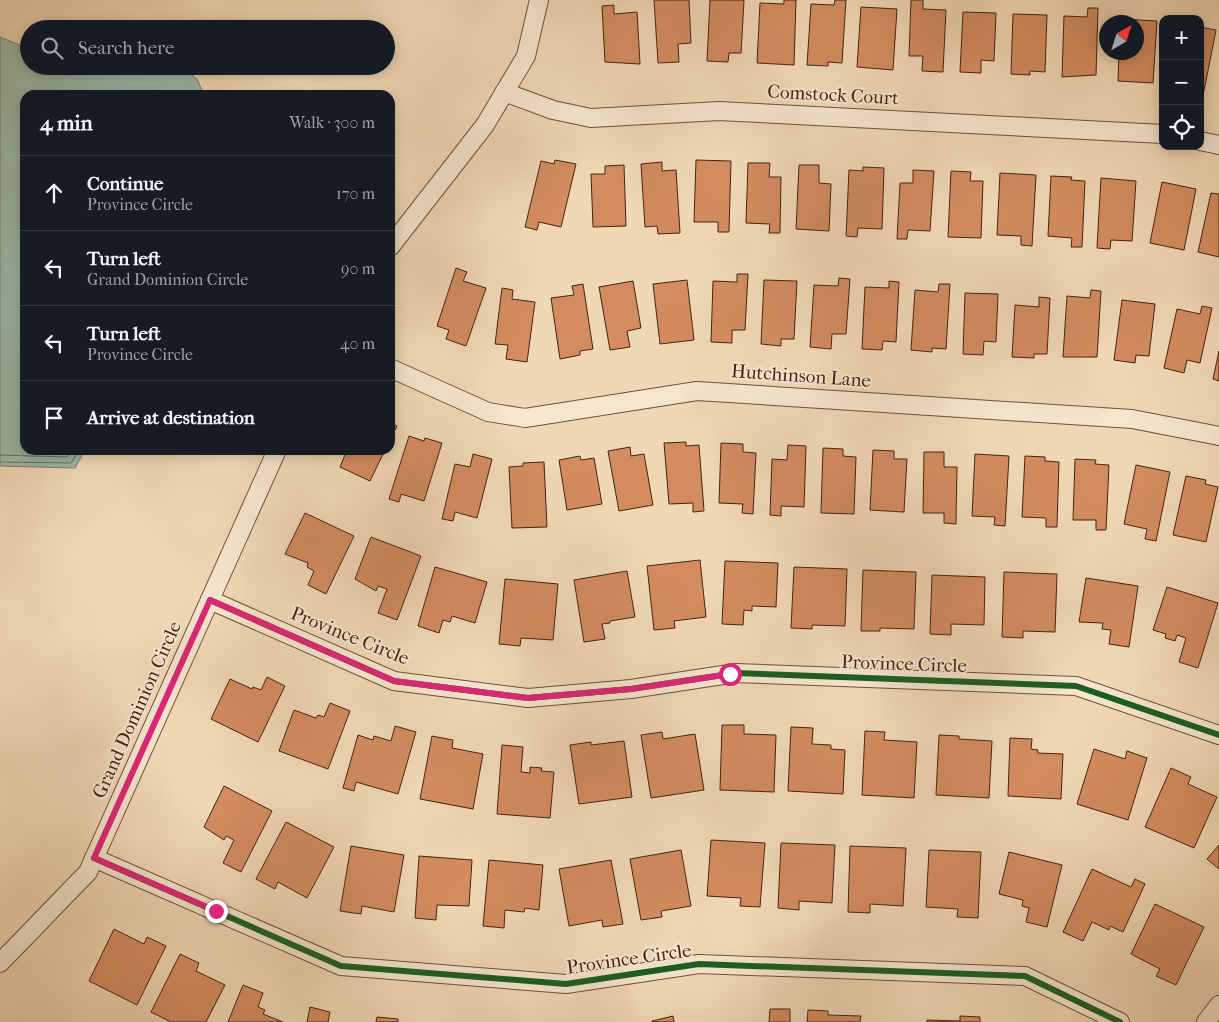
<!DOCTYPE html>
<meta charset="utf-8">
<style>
body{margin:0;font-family:"IM FELL French Canon",serif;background:#242831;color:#f1f3f6}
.controls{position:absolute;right:15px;top:15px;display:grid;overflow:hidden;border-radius:10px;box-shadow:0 2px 12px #0003}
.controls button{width:45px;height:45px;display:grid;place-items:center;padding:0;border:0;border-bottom:1px solid #363941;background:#171b24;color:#f1f3f6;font:25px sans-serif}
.compass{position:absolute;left:1099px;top:15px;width:45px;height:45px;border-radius:50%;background:#171b24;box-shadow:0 2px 12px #0003;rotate:39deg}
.stop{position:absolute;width:15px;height:15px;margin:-11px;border:4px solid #db2777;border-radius:50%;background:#fff}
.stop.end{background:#db2777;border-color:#fff;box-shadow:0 1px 5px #0008}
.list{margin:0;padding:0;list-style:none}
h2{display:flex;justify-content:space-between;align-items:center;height:65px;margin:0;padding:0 20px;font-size:21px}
h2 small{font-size:16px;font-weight:400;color:#9ea1a6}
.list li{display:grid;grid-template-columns:32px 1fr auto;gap:15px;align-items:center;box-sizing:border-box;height:75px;padding:0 20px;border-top:1px solid #363941}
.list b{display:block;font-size:19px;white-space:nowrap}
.list p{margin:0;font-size:16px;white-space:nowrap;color:#9ea1a6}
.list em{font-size:16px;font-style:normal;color:#9ea1a6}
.icon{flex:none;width:28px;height:28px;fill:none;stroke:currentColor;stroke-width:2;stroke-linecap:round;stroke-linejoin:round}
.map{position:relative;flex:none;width:1219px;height:1022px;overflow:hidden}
.search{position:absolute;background:#171b24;box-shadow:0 2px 12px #0003;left:20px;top:20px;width:375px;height:55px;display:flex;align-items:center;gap:12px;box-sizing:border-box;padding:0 18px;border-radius:28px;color:#9ea1a6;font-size:19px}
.panel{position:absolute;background:#171b24;box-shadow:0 2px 12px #0003;left:20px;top:90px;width:375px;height:365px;border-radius:15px}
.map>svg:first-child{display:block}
</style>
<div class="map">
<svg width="1219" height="1022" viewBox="0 0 1219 1022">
<rect width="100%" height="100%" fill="#f1d8b5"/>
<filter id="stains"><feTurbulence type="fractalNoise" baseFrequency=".004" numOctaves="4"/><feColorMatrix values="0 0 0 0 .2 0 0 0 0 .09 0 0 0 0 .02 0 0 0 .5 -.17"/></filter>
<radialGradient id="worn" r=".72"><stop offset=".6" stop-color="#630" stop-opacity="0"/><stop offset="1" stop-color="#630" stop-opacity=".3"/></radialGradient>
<path fill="#9bbaaa" stroke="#797d6d" d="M0,37L29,49V66H180L197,79L204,95H25V450H85L75,468L0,466Z"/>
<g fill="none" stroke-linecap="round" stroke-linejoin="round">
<g stroke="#706e5e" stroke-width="1">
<path d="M0,455L67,457L72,450"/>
<path d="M0,462L71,463L79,450"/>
</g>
</g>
<g fill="#d38c60" stroke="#452212">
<path d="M654,0H689L691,43L678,44L679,62L658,63Z"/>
<path d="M710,0H744L741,53H729L728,62L707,61Z"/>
<path d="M784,0H796L794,65L757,63L760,3L784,4Z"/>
<path d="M835,0H846L842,63L828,62V66L807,65L811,4L834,5Z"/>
<path d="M911,0H923V9L946,10L943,72L922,71L923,56H909Z"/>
<path d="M614,5V14L637,12L640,64L605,62L602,6Z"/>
<path d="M861,7L897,9L893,70L857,67Z"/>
<path d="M1088,8H1098L1096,75L1062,77L1064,16L1087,17Z"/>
<path d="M963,12L996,13L994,61L981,60V73L960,72Z"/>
<path d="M1013,14L1047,15L1045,72L1030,71V75L1011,74Z"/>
<path d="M1122,19L1157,21L1153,83L1118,81L1119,52H1136V22H1121Z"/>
<path d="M1200,27L1216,30L1204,91L1200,90Z"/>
<path d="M555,160L576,164L561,227L539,222L537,230L525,227L541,161L554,164Z"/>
<path d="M696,160L731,161L729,232H718V222H694Z"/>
<path d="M662,162V171L676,170L680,233L658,234L657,226L645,227L641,164Z"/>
<path d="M748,163H770L769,177H781L780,233H769L770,224L746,223Z"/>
<path d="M624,165L626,226L593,227L591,174H605V166Z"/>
<path d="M799,165H819V183L831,184L829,231L796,229Z"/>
<path d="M863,167L884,168L882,229L858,228L857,237L846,236L849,170L863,171Z"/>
<path d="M913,170L934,171L930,231L908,230L907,239H897L900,183H913Z"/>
<path d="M951,171L971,172L970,181H983L981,238L948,237Z"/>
<path d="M1000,173L1036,175L1032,246L1021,245V236L997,235Z"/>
<path d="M1051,176L1072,177L1071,180L1085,181L1082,247H1071L1072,238L1048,236Z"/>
<path d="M1101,178L1136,181L1132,241L1111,240L1110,249L1097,248Z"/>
<path d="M1162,182L1196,189L1184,250L1150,243Z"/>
<path d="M1211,193L1219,194V257L1198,252Z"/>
<path d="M456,268L467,272L463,281L486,288L466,346L446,339L449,330L437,326Z"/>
<path d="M737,274H748L745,330H732V343L711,342L713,281L737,282Z"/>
<path d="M839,278L850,279L846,334H832L831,349L810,347L814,285L838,286Z"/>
<path d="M687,280L694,340L660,344L653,284Z"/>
<path d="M764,280L797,281L794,339H781V346L761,344Z"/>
<path d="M633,281L641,328L627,331L630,347L610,350L599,287Z"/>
<path d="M889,281L899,282L896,342L883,341L882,350L862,349L865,287L889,288Z"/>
<path d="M583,284L593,349L580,351V355L560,359L551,298L574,295L572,286Z"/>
<path d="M939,284H950L946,349L932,348V352L911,350L915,290L938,292Z"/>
<path d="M502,288L513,290L512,299L535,302L527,362L506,359L508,345L495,344Z"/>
<path d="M1091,290L1101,291L1097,357H1063L1067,296L1090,298Z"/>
<path d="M965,293L998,294L996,342L984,341L983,355L963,354Z"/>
<path d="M1039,297L1050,298L1047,354H1034V358L1012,357L1015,305L1039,307Z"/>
<path d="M1122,300L1155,304L1149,356L1136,355L1135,363L1114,360Z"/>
<path d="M1202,306L1212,308L1200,363L1187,360L1184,373L1164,368L1177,309L1200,314Z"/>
<path d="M1219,351V381L1213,379Z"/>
<path d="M390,423L397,426L390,440Z"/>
<path d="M409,436L424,441L425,438L442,443L424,501L401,494L399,502L389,499Z"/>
<path d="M686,442V446L699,445L704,511L693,512V503L669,504L664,443Z"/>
<path d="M721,443L743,444V452L756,453L753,514L742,513L743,504L719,503Z"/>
<path d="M788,445L806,446L804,507L781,506V516L770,515L772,459L787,460Z"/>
<path d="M630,447L631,456L644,454L653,505L619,511L608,451Z"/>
<path d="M823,448L843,449V456L856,457L854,514L821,513Z"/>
<path d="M347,450H385L370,481L340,467Z"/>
<path d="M873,450L894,451V459H907L904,512L870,510Z"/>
<path d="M924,452H944V467H957L956,524L944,523V513H923Z"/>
<path d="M473,454L492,459L477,518L455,512L453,521L442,519L455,464L470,467Z"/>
<path d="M975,454L1009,456L1005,526L994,525L995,517L972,516Z"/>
<path d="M580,456L581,460L594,458L602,504L567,510L559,460Z"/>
<path d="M1025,456L1045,457V461L1059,462L1057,527H1046V518L1022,517Z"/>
<path d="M1075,459L1096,460L1095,464L1109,465L1106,530H1096V520H1073Z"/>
<path d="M544,462L547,527L512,528L509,467L523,466V463Z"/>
<path d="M1136,465L1170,472L1156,541L1145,539L1147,529L1124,524Z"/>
<path d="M1186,476L1206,480L1205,484L1218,487L1206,542L1173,535Z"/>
<path d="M305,513L354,536L326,594L308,585L314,571L307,567L308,563L285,554Z"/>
<path d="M371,537L421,556L397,620L378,613L387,589L378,586L376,591L355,579Z"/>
<path d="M700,560L706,617L674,621L675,628L654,630L647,566Z"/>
<path d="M725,561L778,563L776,607L752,606V611L744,610L743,625L722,624Z"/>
<path d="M435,567L487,582L475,623L452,616L450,622L443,620L439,633L418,626Z"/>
<path d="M794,567L847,569L845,626L812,625V629L791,628Z"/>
<path d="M863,570L916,572L914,629L880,628V631H861Z"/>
<path d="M627,571L635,617L610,621V623L602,624L605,639L584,642L574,580Z"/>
<path d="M1004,572L1057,574L1055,632L1023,631V638L1002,637Z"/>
<path d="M932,575L985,577L984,625L951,624V635L930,634Z"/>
<path d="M1086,578L1138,586L1129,647L1109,644L1111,630L1102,629L1103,623L1079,622Z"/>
<path d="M505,579L558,584L553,640L521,638L520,646L499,644Z"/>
<path d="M1167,587L1218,603L1198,668L1179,662L1186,638L1177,635L1175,641L1165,638L1166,634L1153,630Z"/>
<path d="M267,677L285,686L258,742L211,719L230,679L252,689L253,687L261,690Z"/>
<path d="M330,703L350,711L328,769L279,751L294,710L316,718L318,715L324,717Z"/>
<path d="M722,725H744V734L776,735L774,792L720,790Z"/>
<path d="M395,726L416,732L398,794L356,782L354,791L343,788L358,735L373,740L374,736L391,741Z"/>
<path d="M791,727L813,728L812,744L831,745V749L845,750L843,794L788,791Z"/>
<path d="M865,731L885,732L884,740L917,742L914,798L862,795Z"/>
<path d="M662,732L663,739L695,734L704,790L651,798L641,735Z"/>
<path d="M939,735L959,736V739L992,741L989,798L936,795Z"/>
<path d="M432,736L453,740L452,748L483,754L473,809L420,799Z"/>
<path d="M1010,738L1032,739L1031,749L1038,750V753L1063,754L1061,799L1008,796Z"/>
<path d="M624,741L632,797L579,804L570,745L591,742V745Z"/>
<path d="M502,745L523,747L521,772L530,773V767L542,768L541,771L554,772L550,818L497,814Z"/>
<path d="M1094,749L1125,759L1127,751L1147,758L1128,820L1077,804Z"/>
<path d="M1171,768L1191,777L1188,784L1217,797L1194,848L1145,827Z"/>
<path d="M224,786L272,811L241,872L223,863L234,840L226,836L224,840L204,827Z"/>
<path d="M286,822L334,847L307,898L278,882L275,889L256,879Z"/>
<path d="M711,840L765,843L760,907L740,906L741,898L707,896Z"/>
<path d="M781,843L835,845L832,903L799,901V910L778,908Z"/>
<path d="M1219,845V869L1207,859Z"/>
<path d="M351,846L404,855L394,912L362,906L361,914L340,911Z"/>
<path d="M850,846L906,848L903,906L870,904V913L848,912Z"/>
<path d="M681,850L691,906L661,911L662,917L641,920L630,859Z"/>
<path d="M929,850L981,852L978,918L957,917L958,909L926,907Z"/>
<path d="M1009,852L1062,865L1047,927L1026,922L1029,908L1022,906L1023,900L999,894Z"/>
<path d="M419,856L472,860L469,906L437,905L436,920L415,918Z"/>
<path d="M489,860L543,865L539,910L525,908L524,912L505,910L504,928L483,926Z"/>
<path d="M611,860L623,924L603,927L602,920L569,926L559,869Z"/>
<path d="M1092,869L1131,887L1135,879L1145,884L1123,932L1110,926L1109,930L1092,922L1083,941L1063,932Z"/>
<path d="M1155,904L1204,927L1176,985L1156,976L1160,969L1131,954Z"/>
<path d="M114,929L144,944L147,937L166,946L137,1005L89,981Z"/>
<path d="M180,954L199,963L196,971L225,985L206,1022H171L151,1012Z"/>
<path d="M243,985L263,993L258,1007L265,1010L263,1014L283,1022H228Z"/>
<path d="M310,1007L330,1012L328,1022H307Z"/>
<path d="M770,1009H790V1022H769Z"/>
<path d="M808,1010L828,1011V1015L861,1016L860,1022H807Z"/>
<path d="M673,1016L674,1022H652V1021Z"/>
<path d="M960,1016L980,1017V1022H927V1020L960,1021Z"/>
<path d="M377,1017L398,1019V1022H376Z"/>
</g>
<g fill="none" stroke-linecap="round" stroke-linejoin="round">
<defs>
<g id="minor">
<path d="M504,92L553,110L591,118L719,111L1163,134"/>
<path d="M1200,141L1219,145"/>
<path d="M390,247L485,125L526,56L539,0"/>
<path d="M390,368L488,412L525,418L697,391L1132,419L1219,436"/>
<path d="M210,600L394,681L528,698L631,689L736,673L1076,686L1219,735"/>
<path d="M94,858L341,966L566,984L699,964L1025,976L1120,1022"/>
<path d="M0,963L88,872L277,450"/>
<path d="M1206,1022L1219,1005"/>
</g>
</defs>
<use href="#minor" stroke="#70503b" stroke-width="20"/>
<use href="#minor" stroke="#f6e6cf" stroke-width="18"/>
<defs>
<g id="cycleway">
<path d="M210,600L394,681L528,698L631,689L736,673L1076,686L1219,735"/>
<path d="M94,858L341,966L566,984L699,964L1025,976L1120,1022"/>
</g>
</defs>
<use href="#cycleway" stroke="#f6e6cf" stroke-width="9"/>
<use href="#cycleway" stroke="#1b5e20" stroke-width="6"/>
</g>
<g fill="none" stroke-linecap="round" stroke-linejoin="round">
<path stroke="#db2777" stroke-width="6" d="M216,911L94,858L210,600L394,681L528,698L631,689L730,674"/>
</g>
<g text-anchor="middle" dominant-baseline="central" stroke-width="4" stroke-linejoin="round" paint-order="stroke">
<g font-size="19" fill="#452212" stroke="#f6e6cf">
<text transform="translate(833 95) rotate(3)">Comstock Court</text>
<text transform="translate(801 376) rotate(4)">Hutchinson Lane</text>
<text transform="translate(350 636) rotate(22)">Province Circle</text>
<text transform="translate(904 664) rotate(2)">Province Circle</text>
<text transform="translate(137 710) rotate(-66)">Grand Dominion Circle</text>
<text transform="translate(629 959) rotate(-8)">Province Circle</text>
</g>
</g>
<rect width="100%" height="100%" filter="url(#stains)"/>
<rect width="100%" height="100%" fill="url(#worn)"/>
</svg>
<div class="controls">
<button>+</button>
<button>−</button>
<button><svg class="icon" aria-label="locate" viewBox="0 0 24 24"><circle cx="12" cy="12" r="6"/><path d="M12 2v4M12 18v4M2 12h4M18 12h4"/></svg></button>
</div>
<svg class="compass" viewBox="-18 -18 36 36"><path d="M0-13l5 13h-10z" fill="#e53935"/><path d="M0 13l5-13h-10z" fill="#9ea1a6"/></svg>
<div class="stop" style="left:730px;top:674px"></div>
<div class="stop end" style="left:216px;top:911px"></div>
<div class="search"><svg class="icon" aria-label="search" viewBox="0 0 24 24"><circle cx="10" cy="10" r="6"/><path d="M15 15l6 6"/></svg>Search here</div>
<section class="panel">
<h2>4 min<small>Walk · 300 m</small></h2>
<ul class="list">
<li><svg class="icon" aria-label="ahead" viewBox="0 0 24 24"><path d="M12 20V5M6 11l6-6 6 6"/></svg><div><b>Continue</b><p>Province Circle</p></div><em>170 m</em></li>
<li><svg class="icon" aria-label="left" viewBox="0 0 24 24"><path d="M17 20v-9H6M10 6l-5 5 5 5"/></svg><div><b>Turn left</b><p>Grand Dominion Circle</p></div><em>90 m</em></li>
<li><svg class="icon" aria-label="left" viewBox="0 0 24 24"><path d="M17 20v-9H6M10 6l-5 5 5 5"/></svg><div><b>Turn left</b><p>Province Circle</p></div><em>40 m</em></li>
<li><svg class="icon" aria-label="arrive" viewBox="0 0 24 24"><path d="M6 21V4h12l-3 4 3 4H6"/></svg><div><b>Arrive at destination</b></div></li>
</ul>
</section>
</div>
